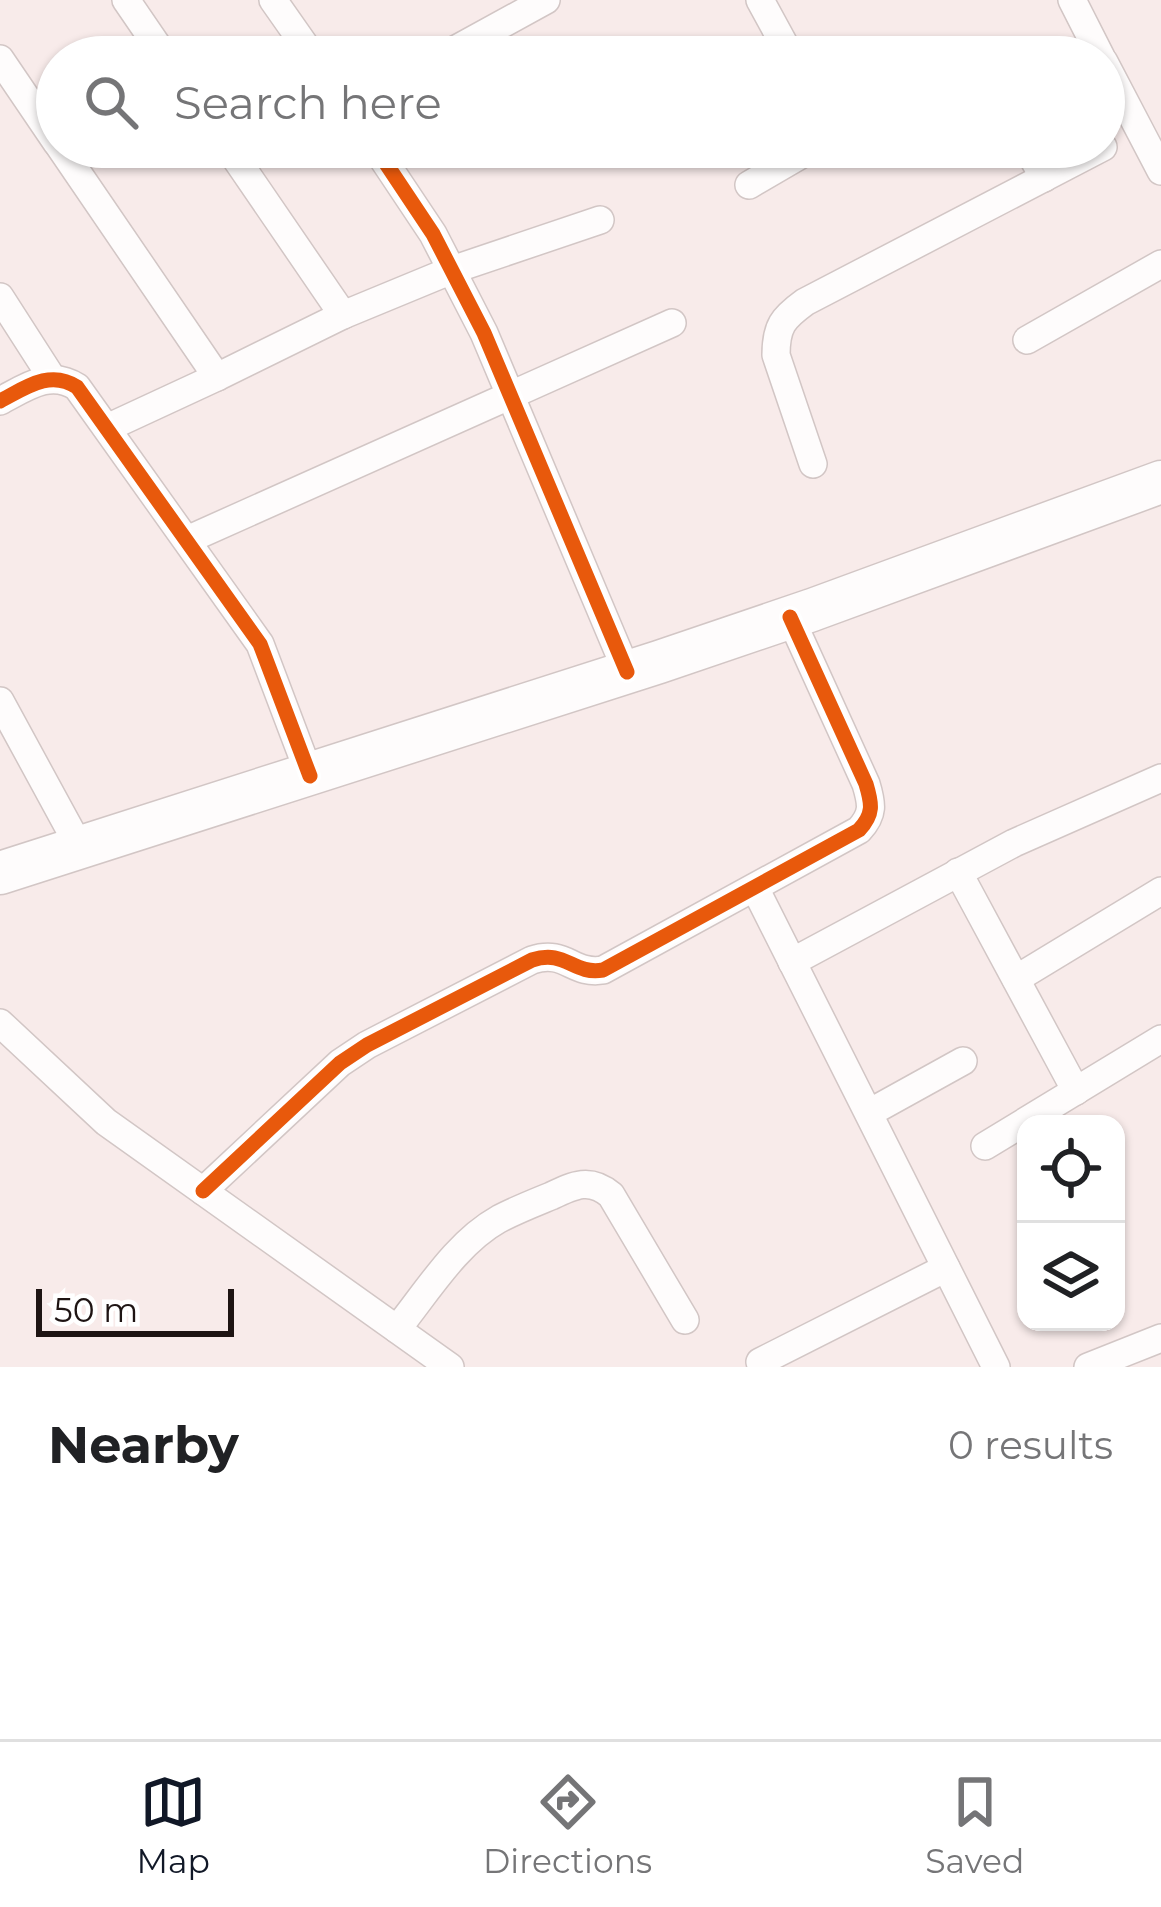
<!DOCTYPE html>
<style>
body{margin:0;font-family:Montserrat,sans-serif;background:#f2f2f2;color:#202124}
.controls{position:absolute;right:36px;bottom:36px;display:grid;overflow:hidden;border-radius:24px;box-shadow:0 3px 9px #0004}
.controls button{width:108px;height:108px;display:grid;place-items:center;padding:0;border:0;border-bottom:3px solid #e0e0e0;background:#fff;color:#202124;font:60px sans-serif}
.scale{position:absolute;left:36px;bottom:30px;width:198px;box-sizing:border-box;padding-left:12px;border:6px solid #1e1413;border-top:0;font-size:33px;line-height:42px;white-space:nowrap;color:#1e1413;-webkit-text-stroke:9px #fff;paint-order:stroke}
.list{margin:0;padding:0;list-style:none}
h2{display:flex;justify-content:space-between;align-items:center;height:156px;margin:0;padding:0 48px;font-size:51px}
h2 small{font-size:39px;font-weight:400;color:#757577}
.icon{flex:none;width:66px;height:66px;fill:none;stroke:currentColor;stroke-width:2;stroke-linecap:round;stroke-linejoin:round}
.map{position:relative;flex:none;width:1161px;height:1367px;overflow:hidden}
.search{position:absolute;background:#fff;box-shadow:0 3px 9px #0004;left:36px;right:36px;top:36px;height:132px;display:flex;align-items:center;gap:30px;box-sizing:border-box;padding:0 42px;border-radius:66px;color:#757577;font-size:45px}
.sheet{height:372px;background:#fff}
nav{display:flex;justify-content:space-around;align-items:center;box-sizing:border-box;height:168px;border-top:3px solid #e0e0e0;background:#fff;font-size:33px;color:#757577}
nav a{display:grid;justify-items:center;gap:6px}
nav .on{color:#111827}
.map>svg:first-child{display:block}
</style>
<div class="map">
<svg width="1161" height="1367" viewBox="0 0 1161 1367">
<rect width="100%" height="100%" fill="#f8ebea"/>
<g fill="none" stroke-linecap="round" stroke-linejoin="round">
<defs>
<g id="minor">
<path d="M126,0L165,57"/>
<path d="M273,0L313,57"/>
<path d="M760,0L791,57"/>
<path d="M1072,0L1101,57"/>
<path d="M451,52L546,0"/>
<path d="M0,59L57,143"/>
<path d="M1104,62L1161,171"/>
<path d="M60,147L217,377L107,428"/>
<path d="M228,147L343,315"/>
<path d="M375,147L433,234L484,333L627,672"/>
<path d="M1027,147L1044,178"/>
<path d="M749,185L814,147"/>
<path d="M0,297L52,378"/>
<path d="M1027,340L1161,264"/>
<path d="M217,377L343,315L452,270L600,220"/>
<path d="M0,401C25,388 50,369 77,387L260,644L310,776"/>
<path d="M813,464L776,355C776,326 783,318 805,302L1103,147"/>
<path d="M187,540L672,323"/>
<path d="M0,701L80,848"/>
<path d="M958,872L1076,1091"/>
<path d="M755,888L996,1367"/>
<path d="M792,962L1014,843L1161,778"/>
<path d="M1016,979L1161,891"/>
<path d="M0,1023L106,1122L450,1367"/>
<path d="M869,1113L963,1061"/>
<path d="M985,1146L1161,1039"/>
<path d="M203,1191L340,1063L367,1045L532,960C566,949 572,975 603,970L859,830C874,814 872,804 866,784L790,617"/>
<path d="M397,1329C427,1292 456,1243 499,1219C516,1210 534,1203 551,1196C574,1185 590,1177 611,1195L685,1320"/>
<path d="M760,1362L946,1268"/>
<path d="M1088,1367L1161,1338"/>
</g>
<path id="trunk" d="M0,873L659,662L812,610L1161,482"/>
</defs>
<use href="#minor" stroke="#d2c6c5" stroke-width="30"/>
<use href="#trunk" stroke="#d2c6c5" stroke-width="45"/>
<use href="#minor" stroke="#fefcfc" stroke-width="27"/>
<use href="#trunk" stroke="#fefcfc" stroke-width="42"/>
<defs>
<g id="cycleway">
<path d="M375,147L433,234L484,333L627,672"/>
<path d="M0,401C25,388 50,369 77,387L260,644L310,776"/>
<path d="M203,1191L340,1063L367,1045L532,960C566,949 572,975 603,970L859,830C874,814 872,804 866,784L790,617"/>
</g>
</defs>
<use href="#cycleway" stroke="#fff" stroke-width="22"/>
<use href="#cycleway" stroke="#e8590c" stroke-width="15"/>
</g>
</svg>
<div class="controls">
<button><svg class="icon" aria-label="locate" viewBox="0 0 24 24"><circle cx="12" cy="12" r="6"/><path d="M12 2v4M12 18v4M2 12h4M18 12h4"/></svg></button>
<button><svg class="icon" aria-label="layers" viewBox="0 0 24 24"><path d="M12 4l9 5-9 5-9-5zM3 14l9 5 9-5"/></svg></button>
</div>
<div class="scale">50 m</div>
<div class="search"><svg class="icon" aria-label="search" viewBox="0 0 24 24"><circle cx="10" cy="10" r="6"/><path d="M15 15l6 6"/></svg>Search here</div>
</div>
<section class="sheet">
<h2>Nearby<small>0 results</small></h2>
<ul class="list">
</ul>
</section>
<nav>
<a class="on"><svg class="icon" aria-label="map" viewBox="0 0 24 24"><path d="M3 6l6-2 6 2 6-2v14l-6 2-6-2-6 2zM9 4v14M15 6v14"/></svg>Map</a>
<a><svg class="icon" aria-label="directions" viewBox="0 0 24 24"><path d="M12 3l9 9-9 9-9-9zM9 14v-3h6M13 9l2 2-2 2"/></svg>Directions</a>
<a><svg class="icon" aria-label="saved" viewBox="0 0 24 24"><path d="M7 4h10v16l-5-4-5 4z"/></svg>Saved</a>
</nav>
